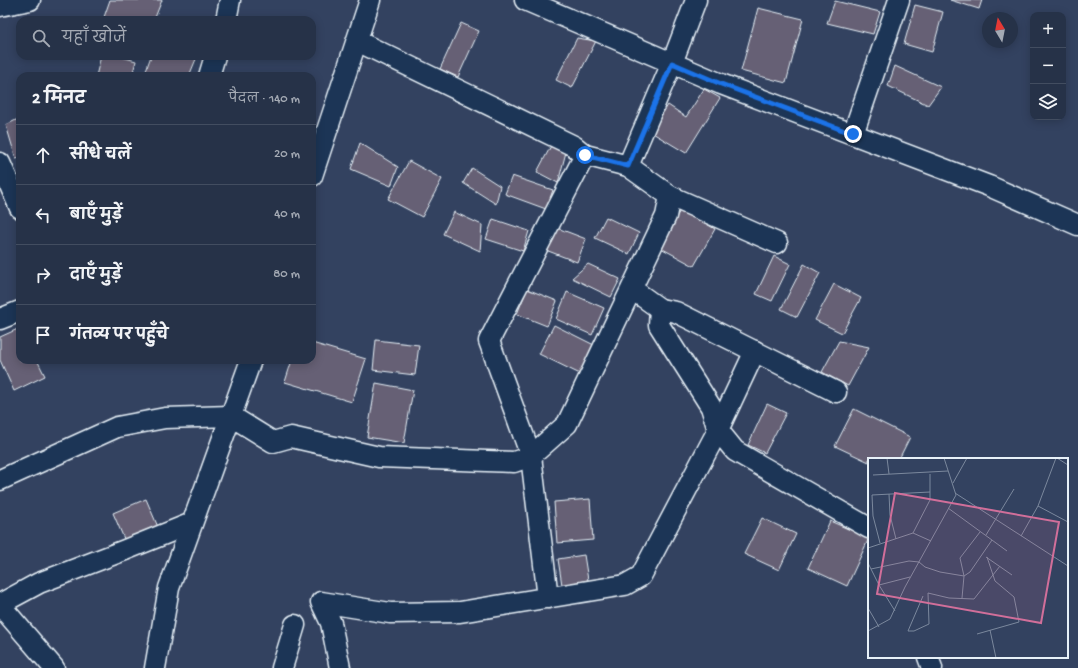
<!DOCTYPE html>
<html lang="hi">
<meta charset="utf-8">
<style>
body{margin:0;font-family:"Gochi Hand","Playpen Sans Deva",sans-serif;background:#2e3a4f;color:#f1f3f6}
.controls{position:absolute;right:12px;top:12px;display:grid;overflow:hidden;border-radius:8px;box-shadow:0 2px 10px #0003}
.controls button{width:36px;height:36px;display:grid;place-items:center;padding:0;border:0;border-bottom:1px solid #424d60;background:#263248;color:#f1f3f6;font:20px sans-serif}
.compass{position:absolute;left:982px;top:12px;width:36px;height:36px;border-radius:50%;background:#263248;box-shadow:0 2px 10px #0003;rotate:350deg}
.stop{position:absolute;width:12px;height:12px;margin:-9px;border:3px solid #1a73e8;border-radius:50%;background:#fff}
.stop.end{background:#1a73e8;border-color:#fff;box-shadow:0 1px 4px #0008}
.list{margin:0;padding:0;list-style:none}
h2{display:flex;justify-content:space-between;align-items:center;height:52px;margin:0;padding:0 16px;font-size:17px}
h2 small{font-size:13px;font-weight:400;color:#a4aab4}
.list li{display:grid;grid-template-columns:26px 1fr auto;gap:12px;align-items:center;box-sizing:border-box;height:60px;padding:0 16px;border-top:1px solid #424d60}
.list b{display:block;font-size:15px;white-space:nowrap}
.list em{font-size:13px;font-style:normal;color:#a4aab4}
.icon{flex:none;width:22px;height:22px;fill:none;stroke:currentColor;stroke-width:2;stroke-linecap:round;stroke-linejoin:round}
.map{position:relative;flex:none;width:1078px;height:668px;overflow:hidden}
.search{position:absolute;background:#263248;box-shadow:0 2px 10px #0003;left:16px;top:16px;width:300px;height:44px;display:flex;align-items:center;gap:10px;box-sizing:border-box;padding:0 14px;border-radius:12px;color:#a4aab4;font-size:15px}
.panel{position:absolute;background:#263248;box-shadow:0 2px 10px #0003;left:16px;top:72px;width:300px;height:292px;border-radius:12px}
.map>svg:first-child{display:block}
</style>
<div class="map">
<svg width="1078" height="668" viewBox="0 0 1078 668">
<rect width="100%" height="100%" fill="#334260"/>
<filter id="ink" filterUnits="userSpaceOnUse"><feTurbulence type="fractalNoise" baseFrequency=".025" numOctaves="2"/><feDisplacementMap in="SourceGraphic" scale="8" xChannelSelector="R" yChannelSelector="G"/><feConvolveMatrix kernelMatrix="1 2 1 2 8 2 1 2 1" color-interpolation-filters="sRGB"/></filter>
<g filter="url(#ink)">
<g fill="#666174" stroke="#e8f1f8">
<path d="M110,0H162L154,20H103Z"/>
<path d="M950,0H982L979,9Z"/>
<path d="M835,1L880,12L873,34L827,23Z"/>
<path d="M915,5L943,12L932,52L904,44Z"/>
<path d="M758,8L803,19L786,83L741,71Z"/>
<path d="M461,23L479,31L458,77L440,69Z"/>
<path d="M577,38L596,41L572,88L556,80Z"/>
<path d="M101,56H118L136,61L132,76H96Z"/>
<path d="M151,56H188L196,59L189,76H144Z"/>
<path d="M895,66L941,87L928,105L888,86Z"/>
<path d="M704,89L720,98L686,153L651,132L668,105L686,117Z"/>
<path d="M20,118V158L16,159L6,125Z"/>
<path d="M360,143L398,167L391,186L351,169Z"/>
<path d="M552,144L566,152L558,183L537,172Z"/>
<path d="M409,161L442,179L422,217L388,199Z"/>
<path d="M472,168L500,186L496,204L463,183Z"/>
<path d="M512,176L553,190L546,209L505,194Z"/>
<path d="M681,209L715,229L694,266L659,247Z"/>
<path d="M454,212L482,225L480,251L443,234Z"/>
<path d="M606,217L639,233L629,254L595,238Z"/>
<path d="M493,219L529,231L523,251L486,239Z"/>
<path d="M552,226L586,239L577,262L543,249Z"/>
<path d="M774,256L790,264L772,301L756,294Z"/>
<path d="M588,264L620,279L611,297L572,278Z"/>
<path d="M804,264L820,273L797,317L781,309Z"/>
<path d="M834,284L861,298L842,333L815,320Z"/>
<path d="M527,289L557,301L547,326L517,314Z"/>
<path d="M567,292L604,308L592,335L556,319Z"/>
<path d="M554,325L594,345L580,374L539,354Z"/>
<path d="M20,328V360H37L45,376L14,391L0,360V337Z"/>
<path d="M376,340L419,345L415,375L373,370Z"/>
<path d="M839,341L869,347L848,386L822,372Z"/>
<path d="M312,343L366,359L352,402L285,382L292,360H312Z"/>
<path d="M376,383L413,390L404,443L367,437Z"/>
<path d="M767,404L786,413L765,453L748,445Z"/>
<path d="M854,409L910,437L899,459H869V462L835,446Z"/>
<path d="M146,499L158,527L125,541L113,513Z"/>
<path d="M590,499L593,540L557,543L554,502Z"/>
<path d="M762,518L796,534L779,570L744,554Z"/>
<path d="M830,521L869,538L847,586L808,568Z"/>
<path d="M584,555L588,580L562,585L558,559Z"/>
</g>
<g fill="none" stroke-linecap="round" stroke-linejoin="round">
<defs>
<g id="street">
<path d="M525,0L721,84L989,186L1078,225"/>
<path d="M0,6L30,0"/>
<path d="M226,20L230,0"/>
<path d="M357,41L574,146L585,155L628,166L670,196L777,243"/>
<path d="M209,76L215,56"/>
<path d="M853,134L899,0"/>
<path d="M0,163L20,208"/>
<path d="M628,166L672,63L696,0"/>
<path d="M312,176L370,0"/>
<path d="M632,289L660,309L676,312L836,392"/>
<path d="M660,309L659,325L711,407L718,430L735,451L869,528"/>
<path d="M0,319L20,311"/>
<path d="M0,480L117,427L165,418L231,416L273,442L291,437L379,457L514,462L531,456L567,424L666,216L670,196"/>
<path d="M548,598L531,456L489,341L585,155"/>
<path d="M0,604L39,583L125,550L192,523"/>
<path d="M0,605L54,668"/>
<path d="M928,657L932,668"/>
<path d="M155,668L169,588L251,360"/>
<path d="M282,668L295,625"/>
<path d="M340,668L331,623L321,602L390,613L460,612L625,585L641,576L718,430L755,351"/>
</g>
</defs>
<use href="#street" stroke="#e8f1f8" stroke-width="23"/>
<use href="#street" stroke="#1d3557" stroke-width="20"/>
</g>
</g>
<g fill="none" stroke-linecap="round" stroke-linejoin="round" filter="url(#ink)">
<path stroke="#1a73e8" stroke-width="5" d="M585,155L628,166L672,63L721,84L853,134"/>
</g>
<g transform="translate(868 458)">
<rect width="200" height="200" fill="#334260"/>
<path fill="none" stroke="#7b889d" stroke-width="1" d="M19,0L21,16M189,0L200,7M5,17L80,13M85,25L99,0M87,35L200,108M21,36L22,57L28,81M170,48L200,64M80,50L139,93M45,75L62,42V16M118,77L146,31M153,78L170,48L188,0M12,85L5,58L4,37L62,34M0,90L45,75L63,83M118,99L144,117M0,105L11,127L42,119M3,111L41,103L51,104L57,109L72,114L96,118L102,114L124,82M11,127L27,153M55,138L40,173H46L61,166L60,135L81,140L106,141L132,108M94,140L96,118L92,100L112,74M0,150L11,169M122,172L128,200M0,173L22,161L37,129L88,37L76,0M109,176L151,164L146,139L127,123L119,99"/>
<path fill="#d16f9a" fill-opacity="0.15" stroke="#d16f9a" stroke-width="2" d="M27,35L191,64L173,165L9,136Z"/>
<rect width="200" height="200" fill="none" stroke="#e8f1f8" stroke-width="2"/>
</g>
</svg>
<div class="controls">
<button>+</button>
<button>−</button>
<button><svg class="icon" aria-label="layers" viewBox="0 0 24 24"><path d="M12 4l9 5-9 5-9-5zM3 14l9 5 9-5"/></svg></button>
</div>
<svg class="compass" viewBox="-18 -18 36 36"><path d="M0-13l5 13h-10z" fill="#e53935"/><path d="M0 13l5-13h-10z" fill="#a4aab4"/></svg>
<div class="stop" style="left:585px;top:155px"></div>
<div class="stop end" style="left:853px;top:134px"></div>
<div class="search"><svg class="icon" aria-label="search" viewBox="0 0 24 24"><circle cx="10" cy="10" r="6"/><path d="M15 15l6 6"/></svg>यहाँ खोजें</div>
<section class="panel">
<h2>2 मिनट<small>पैदल · 140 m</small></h2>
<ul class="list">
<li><svg class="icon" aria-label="ahead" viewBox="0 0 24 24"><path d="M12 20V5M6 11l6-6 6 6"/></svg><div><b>सीधे चलें</b></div><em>20 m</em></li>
<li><svg class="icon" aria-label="left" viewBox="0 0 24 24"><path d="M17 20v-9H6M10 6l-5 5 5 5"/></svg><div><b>बाएँ मुड़ें</b></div><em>40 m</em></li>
<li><svg class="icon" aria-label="right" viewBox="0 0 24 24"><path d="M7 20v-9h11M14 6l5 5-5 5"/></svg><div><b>दाएँ मुड़ें</b></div><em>80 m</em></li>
<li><svg class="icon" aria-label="arrive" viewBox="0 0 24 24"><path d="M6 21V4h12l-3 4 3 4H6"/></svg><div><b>गंतव्य पर पहुँचे</b></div></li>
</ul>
</section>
</div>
